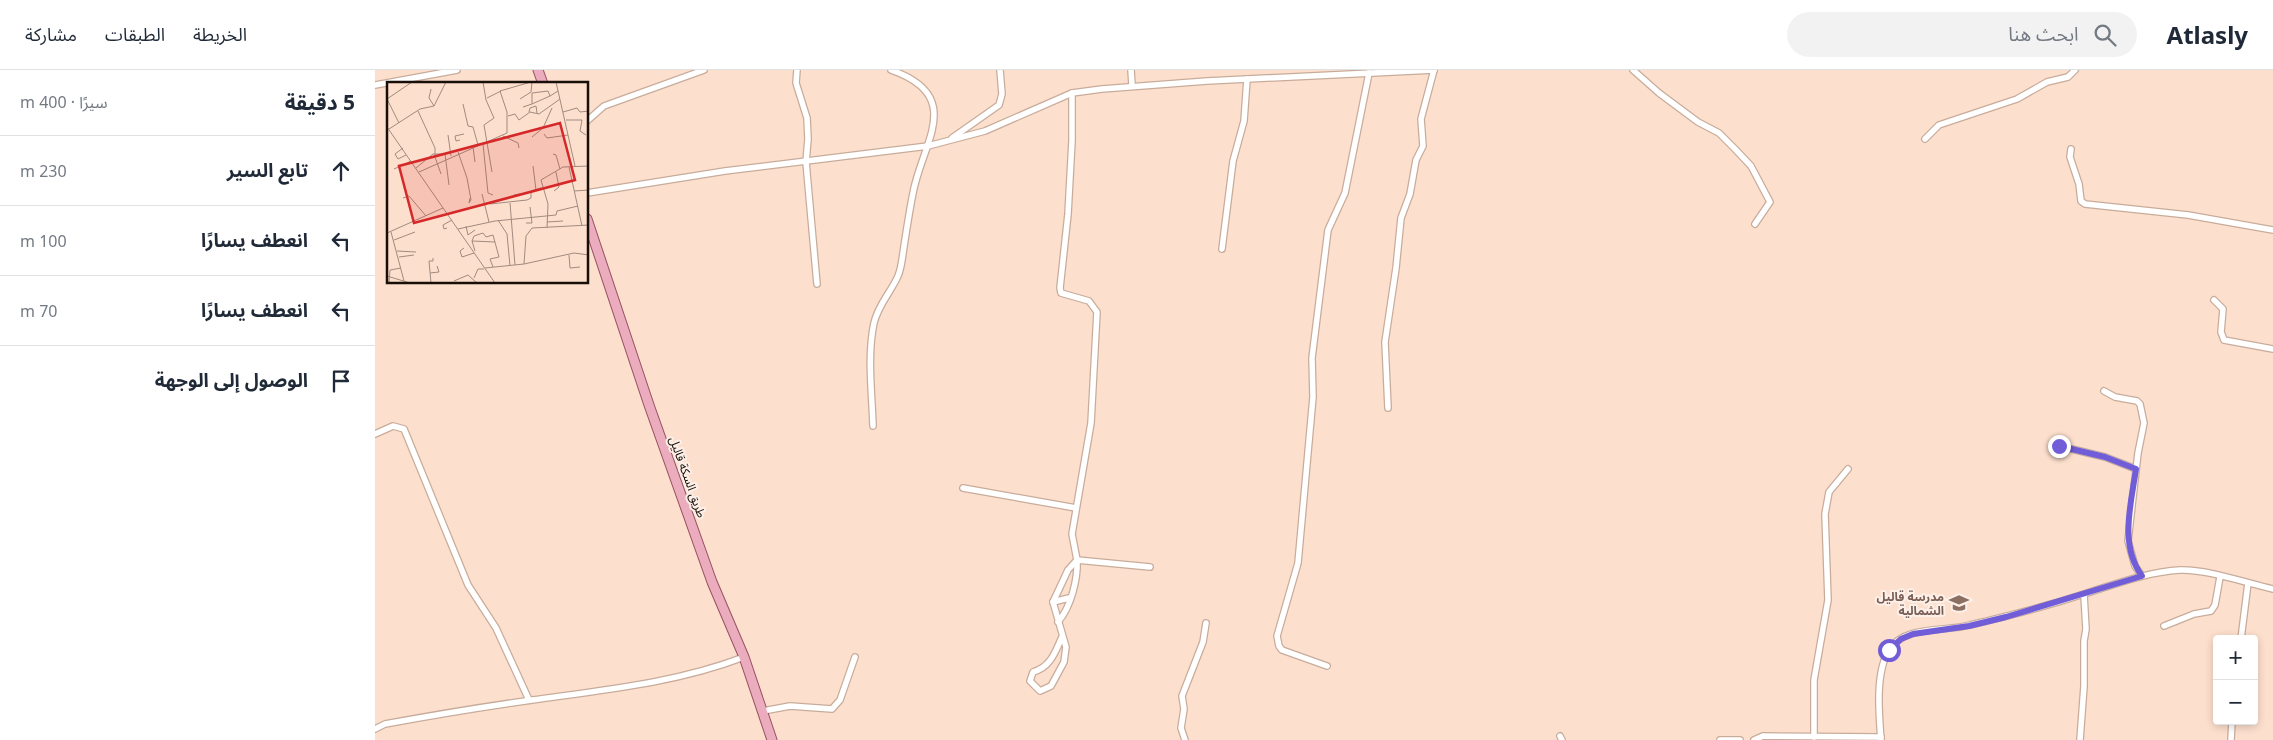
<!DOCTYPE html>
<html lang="ar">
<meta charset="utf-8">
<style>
body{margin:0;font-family:"Noto Sans","Noto Sans Arabic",sans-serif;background:#f2f2f3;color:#1f2937;direction:rtl}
.controls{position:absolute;right:15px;bottom:15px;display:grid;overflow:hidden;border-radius:5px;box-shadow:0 2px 8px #0003}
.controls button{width:45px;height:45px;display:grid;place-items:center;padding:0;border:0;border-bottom:1px solid #e0e1e3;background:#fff;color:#1f2937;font:25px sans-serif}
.stop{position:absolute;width:15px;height:15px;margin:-11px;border:4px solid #715dd7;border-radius:50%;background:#fff}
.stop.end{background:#715dd7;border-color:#fff;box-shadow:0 1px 5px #0008}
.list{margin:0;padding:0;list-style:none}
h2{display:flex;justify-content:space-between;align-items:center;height:65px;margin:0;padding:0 20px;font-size:21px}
h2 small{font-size:16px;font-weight:400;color:#747a83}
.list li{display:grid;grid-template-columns:32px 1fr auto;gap:15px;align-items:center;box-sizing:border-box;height:70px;padding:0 20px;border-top:1px solid #e0e1e3}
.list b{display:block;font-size:19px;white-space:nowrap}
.list em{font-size:16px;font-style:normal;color:#747a83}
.icon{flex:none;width:28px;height:28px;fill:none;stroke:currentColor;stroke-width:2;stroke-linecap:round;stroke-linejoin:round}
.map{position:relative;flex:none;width:1898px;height:670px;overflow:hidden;direction:ltr}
header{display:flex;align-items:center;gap:30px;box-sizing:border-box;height:70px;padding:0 25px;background:#fff;border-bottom:1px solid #e0e1e3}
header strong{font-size:24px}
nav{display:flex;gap:28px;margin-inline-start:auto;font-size:18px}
.search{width:350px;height:45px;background:#f2f2f3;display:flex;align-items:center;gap:12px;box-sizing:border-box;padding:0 18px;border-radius:28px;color:#747a83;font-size:19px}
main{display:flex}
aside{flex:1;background:#fff}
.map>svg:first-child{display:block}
</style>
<header>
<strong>Atlasly</strong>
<div class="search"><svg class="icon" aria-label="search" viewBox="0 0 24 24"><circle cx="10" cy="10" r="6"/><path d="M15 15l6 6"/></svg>ابحث هنا</div>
<nav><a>الخريطة</a><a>الطبقات</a><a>مشاركة</a></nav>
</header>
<main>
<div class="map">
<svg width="1898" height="670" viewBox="0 0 1898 670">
<rect width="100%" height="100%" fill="#fddfcd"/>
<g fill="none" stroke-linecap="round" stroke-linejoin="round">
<defs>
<g id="minor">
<path d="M422,0L421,13L432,48L433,69L431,92L442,214"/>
<path d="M756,0L757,15"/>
<path d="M1258,0L1284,23L1323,52L1344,63L1360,79L1376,96L1395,132L1380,154"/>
<path d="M0,15L82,0"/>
<path d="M212,51L229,36L329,0"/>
<path d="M577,68L624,35L627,24L625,0"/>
<path d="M1550,69L1564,55L1642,29L1672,12L1693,7L1700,0"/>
<path d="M1696,79L1695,87L1704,114L1706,131L1710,134L1813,145L1898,160"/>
<path d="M212,123L350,101L553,76L610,61L697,23L727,19L832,11L1059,0"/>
<path d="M847,179L858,91L869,51L872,9"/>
<path d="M1839,230L1848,239L1846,262L1849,270L1898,279"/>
<path d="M1729,321L1740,327L1762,331L1765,334L1769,353L1763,383L1753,471L1760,496L1767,506"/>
<path d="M1013,338L1010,272L1021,198L1026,148L1035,124L1041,90L1048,76L1046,49L1059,0"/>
<path d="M498,356C497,323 492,285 499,253C503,235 516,222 523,206C526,199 527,190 528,183C531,163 534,143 538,123C547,73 591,26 516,0"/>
<path d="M0,364L18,356L29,359L93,515L121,558L154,630"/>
<path d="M1681,371L1684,376L1730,387L1761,399"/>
<path d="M588,418L701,438"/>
<path d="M678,532L694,528"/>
<path d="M683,552C696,537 703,509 702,490L775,497"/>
<path d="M1789,556L1819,544L1836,541L1840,535L1845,507"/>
<path d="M687,567C680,582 676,597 658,602L655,611L665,621L676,616L689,592L691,577L678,532L693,500L702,490L697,464L716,353L722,242L714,231L686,223L685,218L693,144L697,71V23"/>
<path d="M1866,569L1873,513"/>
<path d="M952,596L907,580L904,576L902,566L923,493L938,327L937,288L953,160L970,123L994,3"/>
<path d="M388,641L415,636L457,639L465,630L480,587"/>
<path d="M0,659L10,654C59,645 107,637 157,630C229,620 301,613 369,587"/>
<path d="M1185,666L1187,670"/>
<path d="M1439,667V610L1453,530L1450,444L1454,422L1473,399"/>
<path d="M810,670L806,658L809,639L807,626L828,572L831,553"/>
<path d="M1345,670H1365"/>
<path d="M1379,670L1388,666L1506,667"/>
<path d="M1506,670C1504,644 1500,603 1514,580C1529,555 1571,562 1595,555C1634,546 1672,536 1709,524C1741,514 1771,502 1805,500C1832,499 1871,513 1898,519"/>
<path d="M1705,670L1709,616V571L1711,559L1709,525"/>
<path d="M1856,670L1857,651"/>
</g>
<g id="primary">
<path d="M163,0L168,14"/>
<path d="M212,149L274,335L337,512L369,587L397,670"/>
</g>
</defs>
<use href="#minor" stroke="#c8ac9b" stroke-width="8"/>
<use href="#primary" stroke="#985161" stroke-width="11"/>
<use href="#minor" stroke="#fff" stroke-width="5.5"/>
<use href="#primary" stroke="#ebacbd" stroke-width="9"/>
</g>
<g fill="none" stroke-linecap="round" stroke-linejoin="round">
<path stroke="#715dd7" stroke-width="6" d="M1514,580L1526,569L1538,564L1594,556L1631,547L1767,506C1744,475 1756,434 1761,399L1730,387L1684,376"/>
</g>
<defs>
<symbol id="school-bare" viewBox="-9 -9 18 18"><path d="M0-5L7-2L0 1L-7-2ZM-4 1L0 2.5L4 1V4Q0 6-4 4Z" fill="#8d6e63" stroke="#fdf0e9" stroke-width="2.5" paint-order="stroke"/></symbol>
</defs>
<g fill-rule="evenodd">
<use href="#school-bare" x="1570" y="519" width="28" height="28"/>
</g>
<g text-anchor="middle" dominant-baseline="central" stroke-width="4" stroke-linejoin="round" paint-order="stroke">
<g font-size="12" fill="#180e08" stroke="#fdf0e9">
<text transform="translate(313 407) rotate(70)">طريق السكة قاليل</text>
</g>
<g font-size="12" font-weight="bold" fill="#785e54" stroke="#fdf0e9" text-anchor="end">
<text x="1569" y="526">مدرسة قاليل<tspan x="1569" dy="14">الشمالية</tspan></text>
</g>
</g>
<g transform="translate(12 12)">
<rect width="201" height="201" fill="#fddfcd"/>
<path fill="none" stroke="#a18b7e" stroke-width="1" d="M96,0L99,18L107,36L97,43L105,90M169,0L188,84M44,7L42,16L47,24M100,16L114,9M0,17L25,0M0,17L12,41M133,17L144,10L145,0M76,22L81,44L86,45L91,63M145,22L163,14M47,24L59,0M136,25L145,22V11L161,9L163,14L171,9M31,29L48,66V75L54,92M142,30L143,26L149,24L150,31M176,30L190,26L193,30L202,29M121,34L128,32L132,38L143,30L152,32L173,17M179,38H195L193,49L199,53M0,45L108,201M2,47L33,27L47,24M157,52L160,56L181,53M61,53L64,74M116,54L131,61L132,66M145,55L156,46L165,26M73,58L69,59L68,54L77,52M96,62L101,111L106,113M86,65L88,80M16,66L8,72L11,77L19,73M71,70L80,96L84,118L82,121L83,116M166,72L169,73L173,87M146,84L149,108M182,85L195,144M29,86L46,72H58L62,103M7,87L24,79M32,90L120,51V30L113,9L144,0M167,109L172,105L169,90M187,109L202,108M95,112L102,140M127,113L144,110M16,116L22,114L39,134M123,121L128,183M103,122L140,118L144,116V109L154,106M111,138L120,152L123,184M160,140L176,139M139,141H145L143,125M79,144L81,153L88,148M60,146L57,147L56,143L65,138M160,146L161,122L154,98L176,85L202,84M71,147L108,139L169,133L170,129L191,124M4,150L17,199M0,151L56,126M7,158L28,150M85,159L108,160M77,166L73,169L75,175L87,171M10,169L29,170M88,169L85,159L87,154L96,151L99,155L106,153L112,175L103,177L106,185M182,173L183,186L193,185M12,175L27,173M137,182L187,171L202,173M98,186L137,182L139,154L145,146L202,143M43,191L52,190L50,184M0,194L23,201M87,196L91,187H97M67,199L81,193L90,201M2,201L3,188L14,186M44,201L42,179H46V176"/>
<path fill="#d62828" fill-opacity="0.15" stroke="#d62828" stroke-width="2.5" d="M173,41L188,98L27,141L12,84Z"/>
<rect width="201" height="201" fill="none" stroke="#180e08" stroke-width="2.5"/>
</g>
</svg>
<div class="controls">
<button>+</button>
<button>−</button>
</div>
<div class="stop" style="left:1514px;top:580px"></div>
<div class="stop end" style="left:1684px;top:376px"></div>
</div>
<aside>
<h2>5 دقيقة<small>سيرًا · 400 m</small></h2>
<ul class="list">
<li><svg class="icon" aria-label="ahead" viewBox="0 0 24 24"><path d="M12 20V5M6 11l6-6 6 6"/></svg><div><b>تابع السير</b></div><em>230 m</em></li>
<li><svg class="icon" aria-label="left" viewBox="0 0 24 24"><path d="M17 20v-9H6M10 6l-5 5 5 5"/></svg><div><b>انعطف يسارًا</b></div><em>100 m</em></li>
<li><svg class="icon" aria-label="left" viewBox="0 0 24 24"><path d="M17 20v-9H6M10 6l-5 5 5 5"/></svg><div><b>انعطف يسارًا</b></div><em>70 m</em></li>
<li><svg class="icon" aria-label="arrive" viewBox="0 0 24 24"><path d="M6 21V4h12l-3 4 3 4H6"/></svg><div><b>الوصول إلى الوجهة</b></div></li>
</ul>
</aside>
</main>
